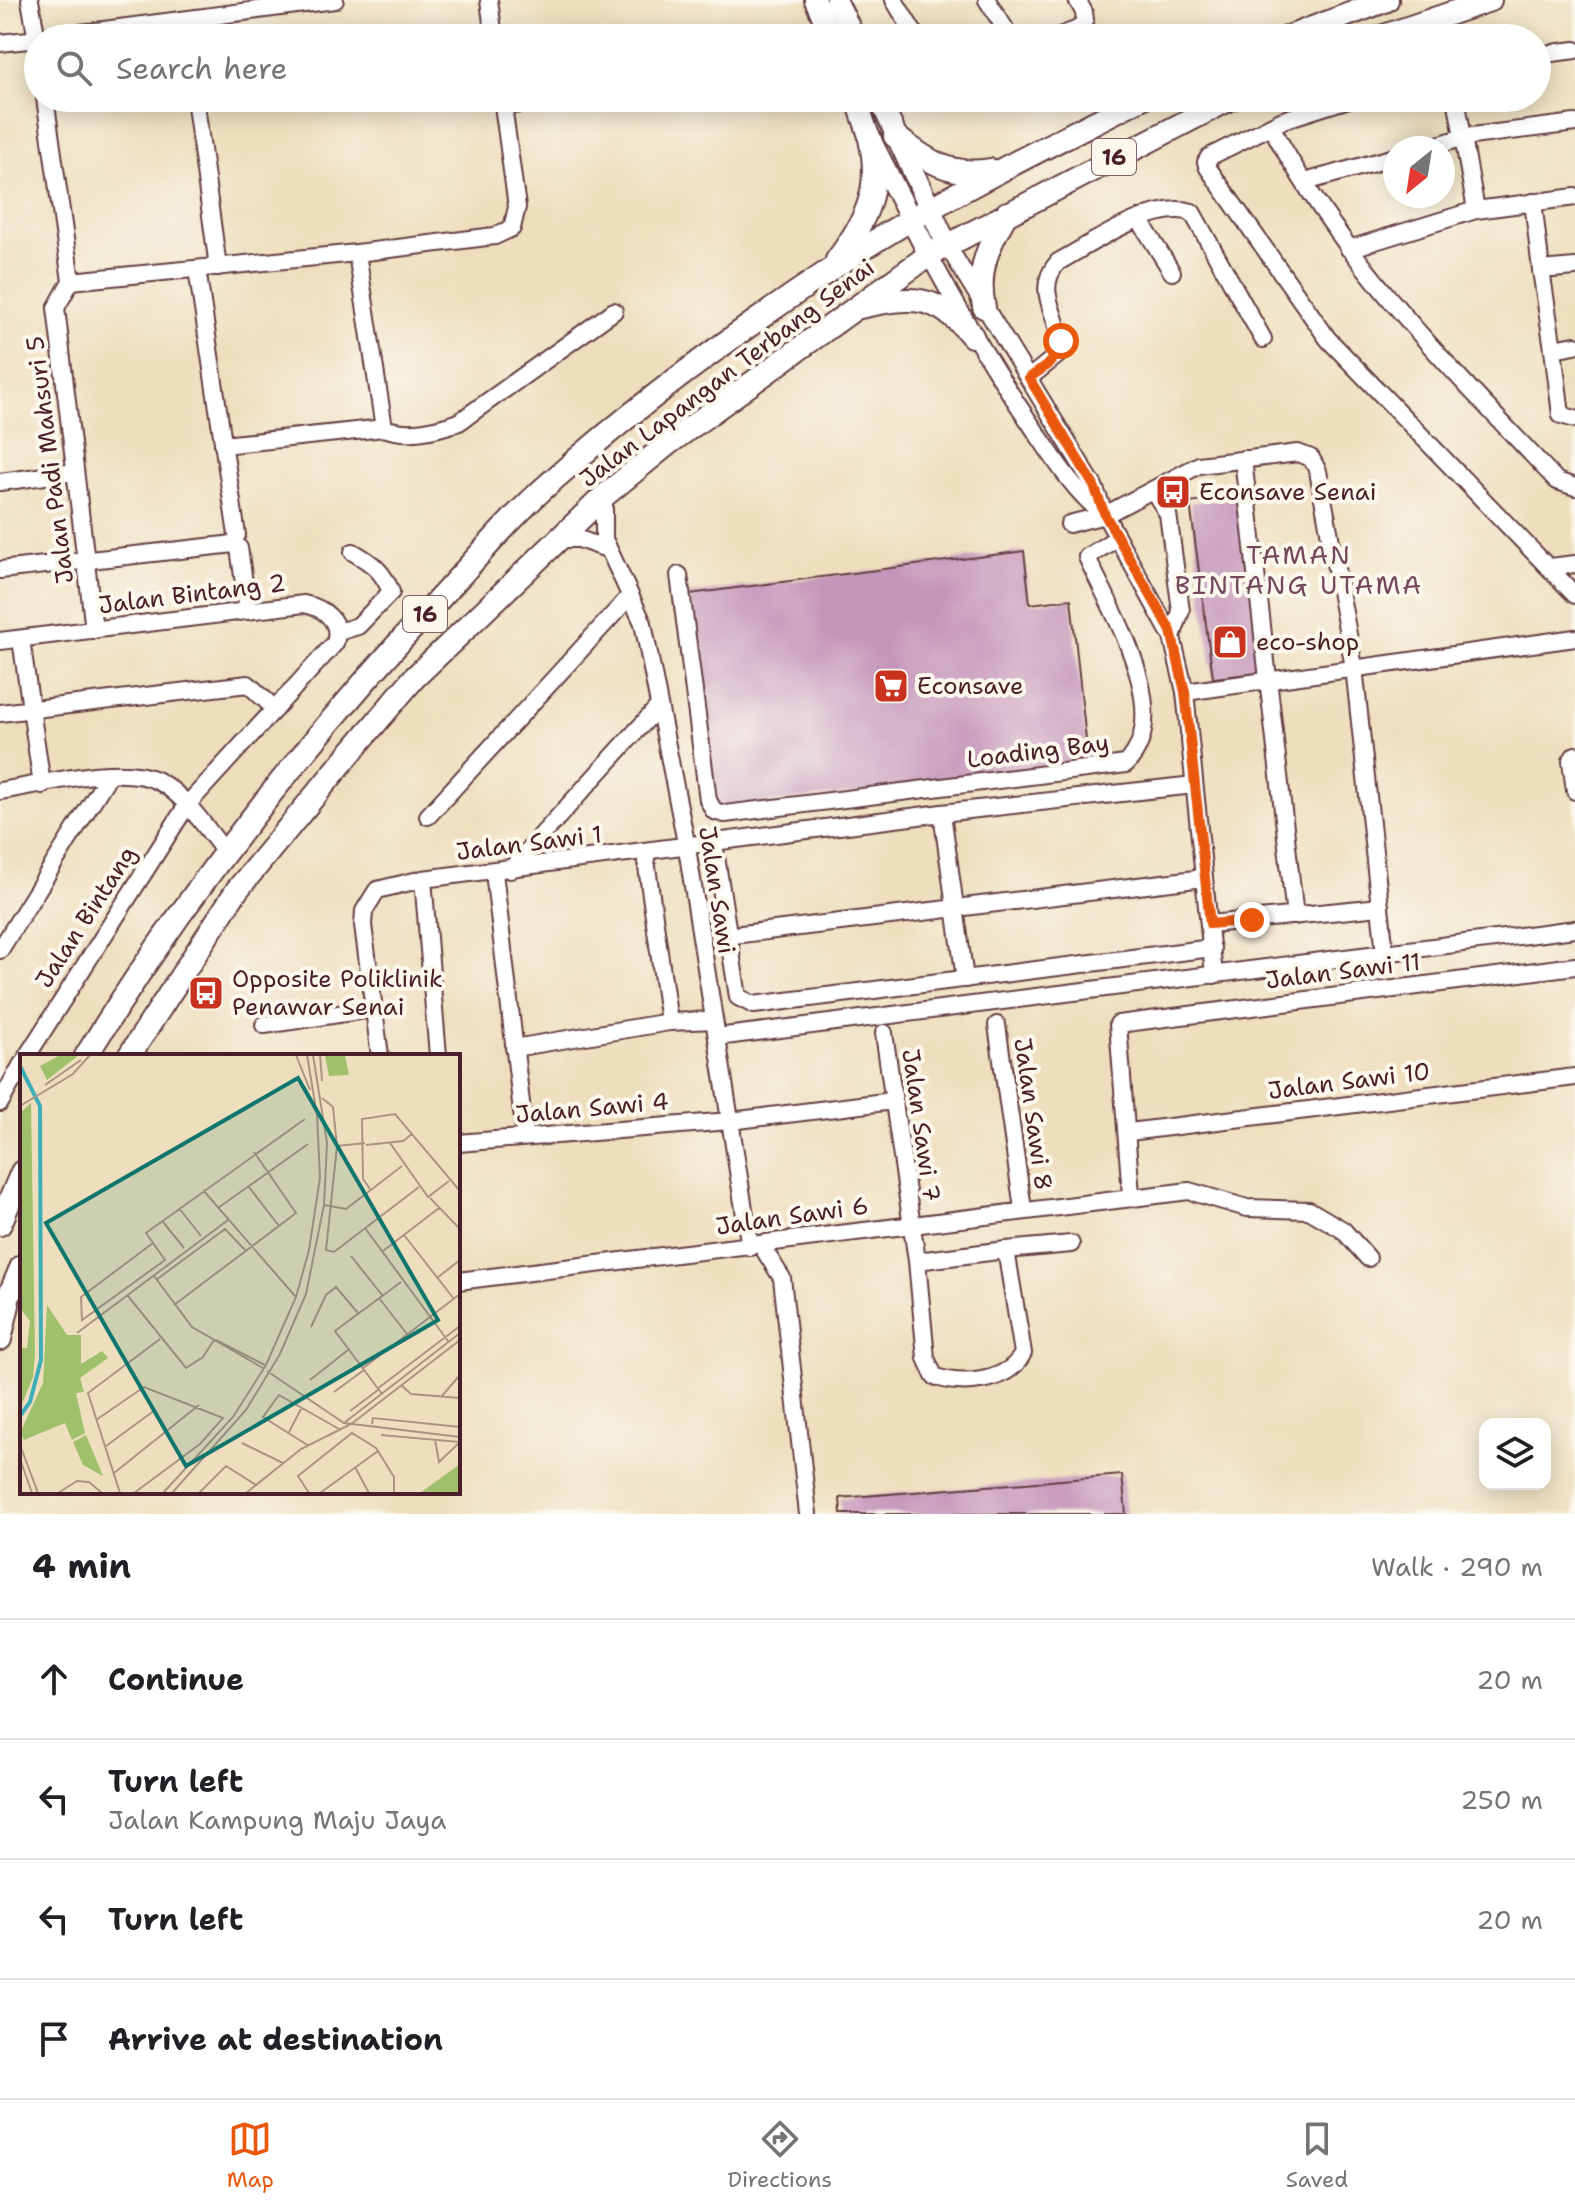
<!DOCTYPE html>
<meta charset="utf-8">
<style>
body{margin:0;font-family:"Shantell Sans",sans-serif;background:#f6f6f6;color:#202124}
.controls{position:absolute;right:24px;bottom:24px;display:grid;overflow:hidden;border-radius:16px;box-shadow:0 4px 20px #0003}
.controls button{width:72px;height:72px;display:grid;place-items:center;padding:0;border:0;border-bottom:2px solid #e0e0e0;background:#fff;color:#202124;font:40px sans-serif}
.compass{position:absolute;left:1383px;top:136px;width:72px;height:72px;border-radius:50%;background:#fff;box-shadow:0 4px 20px #0003;rotate:210deg}
.stop{position:absolute;width:24px;height:24px;margin:-18px;border:6px solid #ea580c;border-radius:50%;background:#fff}
.stop.end{background:#ea580c;border-color:#fff;box-shadow:0 2px 8px #0008}
.list{margin:0;padding:0;list-style:none}
h2{display:flex;justify-content:space-between;align-items:center;height:104px;margin:0;padding:0 32px;font-size:34px}
h2 small{font-size:26px;font-weight:400;color:#757577}
.list li{display:grid;grid-template-columns:52px 1fr auto;gap:24px;align-items:center;box-sizing:border-box;height:120px;padding:0 32px;border-top:2px solid #e0e0e0}
.list b{display:block;font-size:30px;white-space:nowrap}
.list p{margin:0;font-size:26px;white-space:nowrap;color:#757577}
.list em{font-size:26px;font-style:normal;color:#757577}
.icon{flex:none;width:44px;height:44px;fill:none;stroke:currentColor;stroke-width:2;stroke-linecap:round;stroke-linejoin:round}
.map{position:relative;flex:none;width:1575px;height:1514px;overflow:hidden}
.search{position:absolute;background:#fff;box-shadow:0 4px 20px #0003;left:24px;right:24px;top:24px;height:88px;display:flex;align-items:center;gap:20px;box-sizing:border-box;padding:0 28px;border-radius:44px;color:#757577;font-size:30px}
.sheet{height:584px;background:#fff}
nav{display:flex;justify-content:space-around;align-items:center;box-sizing:border-box;height:112px;border-top:2px solid #e0e0e0;background:#fff;font-size:22px;color:#757577}
nav a{display:grid;justify-items:center;gap:4px}
nav .on{color:#ea580c}
.map>svg:first-child{display:block}
</style>
<div class="map">
<svg width="1575" height="1514" viewBox="0 0 1575 1514">
<rect width="100%" height="100%" fill="#fbf7ec"/>
<filter id="ink" filterUnits="userSpaceOnUse"><feTurbulence type="fractalNoise" baseFrequency=".0125" numOctaves="2"/><feDisplacementMap in="SourceGraphic" scale="16" xChannelSelector="R" yChannelSelector="G"/><feConvolveMatrix kernelMatrix="1 2 1 2 8 2 1 2 1" color-interpolation-filters="sRGB"/></filter>
<filter id="wash" filterUnits="userSpaceOnUse"><feTurbulence type="fractalNoise" baseFrequency=".006" numOctaves="4" result="noise"/><feDisplacementMap in="SourceGraphic" scale="32" xChannelSelector="R" yChannelSelector="G"/><feGaussianBlur stdDeviation="1.8" result="paint"/><feColorMatrix in="noise" values="0 0 0 0 0 0 0 0 0 0 0 0 0 0 0 0 0 1.4 0 .05"/><feComposite in="paint" operator="in"/></filter>
<g filter="url(#wash)">
<rect width="100%" height="100%" fill="#eedebd"/>
<g id="blocks">
<g fill="#c596bb">
<path d="M1241,495L1261,673L1213,678L1190,503Z"/>
<path d="M1024,551L1030,604L1071,599L1089,768L717,808L689,594Z"/>
<path d="M1122,1475L1126,1514H841L840,1498Z"/>
</g>
</g>
</g>
<g filter="url(#ink)">
<use href="#blocks" fill-opacity="0" stroke="#633c41" stroke-width="2"/>
<g fill="none" stroke-linecap="round" stroke-linejoin="round">
<defs>
<g id="minor">
<path d="M30,0L38,46"/>
<path d="M489,0L494,38"/>
<path d="M894,0L917,38"/>
<path d="M987,0L1011,38"/>
<path d="M185,20L188,38"/>
<path d="M42,38L335,0"/>
<path d="M1054,38L1078,29L1085,21L1084,12L1077,0"/>
<path d="M0,43L38,39"/>
<path d="M1537,55L1575,50"/>
<path d="M45,98L71,281L56,308L94,630"/>
<path d="M195,98L218,267"/>
<path d="M1352,98L1283,120L1209,157L1206,162L1208,168L1328,339L1575,595"/>
<path d="M1456,98L1476,210"/>
<path d="M503,107L559,98"/>
<path d="M1271,126C1345,265 1451,368 1557,481L1575,487"/>
<path d="M1428,148L1464,137L1575,123"/>
<path d="M1305,182L1395,157"/>
<path d="M1533,202L1541,270L1575,267"/>
<path d="M1139,219L1172,272"/>
<path d="M947,245L1094,486L1105,515L1172,637L1185,692L1214,975"/>
<path d="M1349,249L1476,210L1575,197"/>
<path d="M357,253L384,428"/>
<path d="M929,255C961,315 995,372 1034,429C1055,460 1074,491 1103,514"/>
<path d="M197,269L237,535"/>
<path d="M1541,270L1553,349"/>
<path d="M71,281L357,253L495,236L512,228L517,207L502,98"/>
<path d="M1575,345L1553,349L1561,415L1575,419"/>
<path d="M1029,378L1059,354C1066,319 1030,294 1058,262C1091,244 1154,200 1192,212L1263,339"/>
<path d="M223,445L384,428C409,437 435,430 459,422L614,311"/>
<path d="M1243,459L1295,916"/>
<path d="M0,482L75,472"/>
<path d="M1153,490L1168,514L1181,611L1172,637"/>
<path d="M604,496V539L643,623L687,848L750,1247"/>
<path d="M1069,524L1105,515L1199,465L1298,453L1311,458L1318,471L1354,667L1385,953"/>
<path d="M557,539H579L607,549"/>
<path d="M1550,567L1575,564"/>
<path d="M0,570L234,544L239,548L248,611"/>
<path d="M679,575L708,800L714,811L725,814L1126,764C1176,713 1111,611 1087,557L1117,538"/>
<path d="M338,632L358,626L391,592C383,571 372,563 353,552"/>
<path d="M21,639L42,785"/>
<path d="M0,641L304,604C324,608 342,621 335,643L187,805L27,1056"/>
<path d="M1185,692L1575,638"/>
<path d="M0,713L248,684L275,709"/>
<path d="M1575,755L1571,761L1575,791"/>
<path d="M0,791C41,785 121,762 158,781C185,795 206,828 225,852"/>
<path d="M942,813L965,979"/>
<path d="M428,816L630,596"/>
<path d="M714,844L738,997L754,1005L1212,948"/>
<path d="M645,853L669,1022L714,1020"/>
<path d="M510,870L659,706"/>
<path d="M494,872L525,1137"/>
<path d="M423,879L438,1056"/>
<path d="M1210,924L1380,907"/>
<path d="M725,936L1204,878"/>
<path d="M0,950L109,775"/>
<path d="M264,1025L372,1009"/>
<path d="M997,1025L1023,1209"/>
<path d="M884,1033L917,1261L926,1358L934,1376C962,1387 1009,1382 1023,1353L1006,1250L917,1261"/>
<path d="M717,1037L1575,929"/>
<path d="M514,1048L669,1022"/>
<path d="M380,1056L363,925L364,911L377,890L423,879L942,813L1194,785"/>
<path d="M0,1103L22,1064"/>
<path d="M1129,1132L1575,1077"/>
<path d="M458,1143L730,1121L893,1101"/>
<path d="M1131,1195L1118,1024L1575,966"/>
<path d="M761,1245L782,1278L808,1514"/>
<path d="M1006,1250L1071,1244"/>
<path d="M458,1281L1189,1191L1247,1208L1309,1210L1343,1230L1368,1258"/>
</g>
<g id="major">
<path d="M815,0L832,38"/>
<path d="M836,0L855,38"/>
<path d="M856,98L870,139L929,255"/>
<path d="M879,98L947,245"/>
</g>
<g id="highway">
<path d="M1286,38L1387,0"/>
<path d="M1378,38L1490,0"/>
<path d="M895,136C926,160 949,177 990,170"/>
<path d="M837,260C866,221 882,189 870,139"/>
<path d="M860,307C912,296 935,293 972,336"/>
<path d="M984,307C976,270 989,244 1007,213"/>
<path d="M86,1056C188,891 309,738 441,597C477,558 512,516 552,481C638,404 734,334 830,270C928,204 1037,152 1142,98"/>
<path d="M129,1056L237,890L351,752L414,678L604,496L669,443L929,255L1232,98"/>
<path d="M0,1224L22,1172"/>
<path d="M0,1317L22,1266"/>
<path d="M0,1339L8,1305"/>
</g>
</defs>
<use href="#minor" stroke="#633c41" stroke-width="20"/>
<use href="#major" stroke="#633c41" stroke-width="24"/>
<use href="#highway" stroke="#633c41" stroke-width="26"/>
<use href="#minor" stroke="#fff" stroke-width="16"/>
<use href="#major" stroke="#fff" stroke-width="20"/>
<use href="#highway" stroke="#fff" stroke-width="22"/>
</g>
</g>
<g fill="none" stroke-linecap="round" stroke-linejoin="round" filter="url(#ink)">
<path stroke="#ea580c" stroke-width="10" d="M1061,341C1057,361 1045,367 1029,378L1094,486L1105,515L1171,631L1185,692L1210,924L1252,920"/>
</g>
<defs>
<symbol id="bus-square" viewBox="-11 -11 22 22"><rect x="-9" y="-9" width="18" height="18" rx="4" fill="#c8321e" stroke="#fbf7ec"/><path d="M-5-6H5V4H4V6H2V4H-2V6H-4V4H-5ZM-3.5-4V0h7V-4ZM-3.5 1.2v1.5H-2V1.2ZM2 1.2v1.5H3.5V1.2Z" fill="#fff"/></symbol>
<symbol id="shop-square" viewBox="-11 -11 22 22"><rect x="-9" y="-9" width="18" height="18" rx="4" fill="#c8321e" stroke="#fbf7ec"/><path d="M-5-2.5h2.3a2.7 3.5 0 0 1 5.4 0H5L5.5 6h-11ZM-1.5-2.5h3a1.5 2.3 0 0 0-3 0Z" fill="#fff"/></symbol>
<symbol id="supermarket-square" viewBox="-11 -11 22 22"><rect x="-9" y="-9" width="18" height="18" rx="4" fill="#c8321e" stroke="#fbf7ec"/><path d="M-6-5.5h2.5l.6 2H6L4.5 2H-2.5L-4.4-4H-6ZM-1.5 3.2a1.3 1.3 0 1 0 .1 0ZM3 3.2a1.3 1.3 0 1 0 .1 0Z" fill="#fff"/></symbol>
</defs>
<g fill-rule="evenodd">
<use href="#bus-square" x="1153" y="472" width="40" height="40"/>
<use href="#shop-square" x="1210" y="622" width="40" height="40"/>
<use href="#supermarket-square" x="871" y="666" width="40" height="40"/>
<use href="#bus-square" x="186" y="973" width="40" height="40"/>
</g>
<g text-anchor="middle" dominant-baseline="central" stroke-width="8" stroke-linejoin="round" paint-order="stroke">
<g fill="#fbf7ec" stroke="#7f6065" stroke-width="2">
<rect x="1092" y="139" width="44" height="36" rx="6"/>
<rect x="403" y="596" width="44" height="36" rx="6"/>
</g>
<g font-size="22" font-weight="bold" fill="#4a1f2b">
<text x="1114" y="157">16</text>
<text x="425" y="614">16</text>
</g>
<g font-size="24" fill="#4a1f2b" stroke="#fbf7ec">
<text transform="translate(727 373) rotate(-37)">Jalan Lapangan Terbang Senai</text>
<text transform="translate(50 460) rotate(-97)">Jalan Padi Mahsuri 5</text>
<text transform="translate(192 594) rotate(-7)">Jalan Bintang 2</text>
<text transform="translate(1038 751) rotate(-7)">Loading Bay</text>
<text transform="translate(529 843) rotate(-7)">Jalan Sawi 1</text>
<text transform="translate(717 890) rotate(81)">Jalan Sawi</text>
<text transform="translate(86 917) rotate(-57)">Jalan Bintang</text>
<text transform="translate(1343 971) rotate(-7)">Jalan Sawi 11</text>
<text transform="translate(1349 1081) rotate(-7)">Jalan Sawi 10</text>
<text transform="translate(592 1108) rotate(-5)">Jalan Sawi 4</text>
<text transform="translate(1033 1114) rotate(82)">Jalan Sawi 8</text>
<text transform="translate(921 1125) rotate(82)">Jalan Sawi 7</text>
<text transform="translate(792 1216) rotate(-8)">Jalan Sawi 6</text>
</g>
<g font-size="24" fill="#4a1f2b" stroke="#fbf7ec" text-anchor="start">
<text x="1199" y="492">Econsave Senai</text>
<text x="1256" y="642">eco-shop</text>
<text x="917" y="686">Econsave</text>
<text x="232" y="979">Opposite Poliklinik<tspan x="232" dy="28">Penawar Senai</tspan></text>
</g>
<g font-size="26" letter-spacing="2" fill="#75495d" stroke="#fbf7ec">
<text x="1299" y="554">TAMAN<tspan x="1299" dy="30">BINTANG UTAMA</tspan></text>
</g>
</g>
<g transform="translate(20 1054)">
<rect width="440" height="440" fill="#eedebd"/>
<path d="M40,1H59L27,26L20,12ZM305,1H325L329,21L309,22ZM11,49L15,300L13,323L0,355V294H7L10,267L0,254V59ZM27,251L47,281H61V310L82,297L88,304L60,324L64,338L56,339L65,379L52,386L45,369L4,386L0,379L23,329ZM66,381L83,422L63,411L53,388ZM440,410V439H400Z" fill="#9fc16b"/>
<path fill="none" stroke="#3daeb8" stroke-width="4" d="M0,12L20,52L21,306L10,348L0,362"/>
<path fill="none" stroke="#ac9283" stroke-width="2" d="M276,1L290,36M300,1L302,27M25,31L61,6M302,44L313,53L317,92L306,196L314,198L399,133M0,52L53,20L70,1M370,89L408,143L429,127M346,91L383,87L392,80M317,92L345,89M229,133L259,172M350,135L343,125L342,65L375,60L440,137M183,136L275,242M410,144L440,175M304,151L326,155L382,112M159,154L181,182M198,154L288,90M143,168L164,194M345,174L428,287M384,181L434,245M133,189L61,243L62,266L145,206L126,179L285,65M363,197L419,154M331,202L362,241M134,222L172,273L243,314M417,224L440,206M136,226L205,175L226,197M108,242L166,314L183,303L194,286M359,244L387,280M154,251L276,159L234,98M291,273L306,241L316,233L338,259M57,279L208,166M196,286L245,311M342,315L440,240M247,317L324,369L440,383M290,326L328,296M382,332L391,340L440,344M357,335L440,272M314,338L344,316M362,340L315,277L381,228M421,343L440,321M330,357L358,336M76,366L124,333L203,364L180,390L114,439M324,369L440,279M352,370L353,364L440,373M330,371L440,286M269,378L282,353M361,381L440,388L419,408L415,386M222,389L263,409M0,391L18,439M86,392L135,356M289,392L243,363L259,341L319,375M0,405L12,439M335,413L349,439M94,419L179,351M38,439L57,427L69,428L82,439M100,439L68,339L140,285M143,439L213,363L246,311L276,243L289,196L300,124L297,61L287,1M152,439L226,356L260,300L286,240L304,151L307,89L293,1M179,439L206,412L236,431M226,439L281,395L329,371M289,439L278,422L332,379L356,394L374,423V439M300,439L358,397"/>
<path fill="#0f766e" fill-opacity="0.15" stroke="#0f766e" stroke-width="4" d="M278,24L418,266L166,412L26,169Z"/>
<rect width="440" height="440" fill="none" stroke="#4a1f2b" stroke-width="4"/>
</g>
</svg>
<div class="controls">
<button><svg class="icon" aria-label="layers" viewBox="0 0 24 24"><path d="M12 4l9 5-9 5-9-5zM3 14l9 5 9-5"/></svg></button>
</div>
<svg class="compass" viewBox="-18 -18 36 36"><path d="M0-13l5 13h-10z" fill="#e53935"/><path d="M0 13l5-13h-10z" fill="#757577"/></svg>
<div class="stop" style="left:1061px;top:341px"></div>
<div class="stop end" style="left:1252px;top:920px"></div>
<div class="search"><svg class="icon" aria-label="search" viewBox="0 0 24 24"><circle cx="10" cy="10" r="6"/><path d="M15 15l6 6"/></svg>Search here</div>
</div>
<section class="sheet">
<h2>4 min<small>Walk · 290 m</small></h2>
<ul class="list">
<li><svg class="icon" aria-label="ahead" viewBox="0 0 24 24"><path d="M12 20V5M6 11l6-6 6 6"/></svg><div><b>Continue</b></div><em>20 m</em></li>
<li><svg class="icon" aria-label="left" viewBox="0 0 24 24"><path d="M17 20v-9H6M10 6l-5 5 5 5"/></svg><div><b>Turn left</b><p>Jalan Kampung Maju Jaya</p></div><em>250 m</em></li>
<li><svg class="icon" aria-label="left" viewBox="0 0 24 24"><path d="M17 20v-9H6M10 6l-5 5 5 5"/></svg><div><b>Turn left</b></div><em>20 m</em></li>
<li><svg class="icon" aria-label="arrive" viewBox="0 0 24 24"><path d="M6 21V4h12l-3 4 3 4H6"/></svg><div><b>Arrive at destination</b></div></li>
</ul>
</section>
<nav>
<a class="on"><svg class="icon" aria-label="map" viewBox="0 0 24 24"><path d="M3 6l6-2 6 2 6-2v14l-6 2-6-2-6 2zM9 4v14M15 6v14"/></svg>Map</a>
<a><svg class="icon" aria-label="directions" viewBox="0 0 24 24"><path d="M12 3l9 9-9 9-9-9zM9 14v-3h6M13 9l2 2-2 2"/></svg>Directions</a>
<a><svg class="icon" aria-label="saved" viewBox="0 0 24 24"><path d="M7 4h10v16l-5-4-5 4z"/></svg>Saved</a>
</nav>
